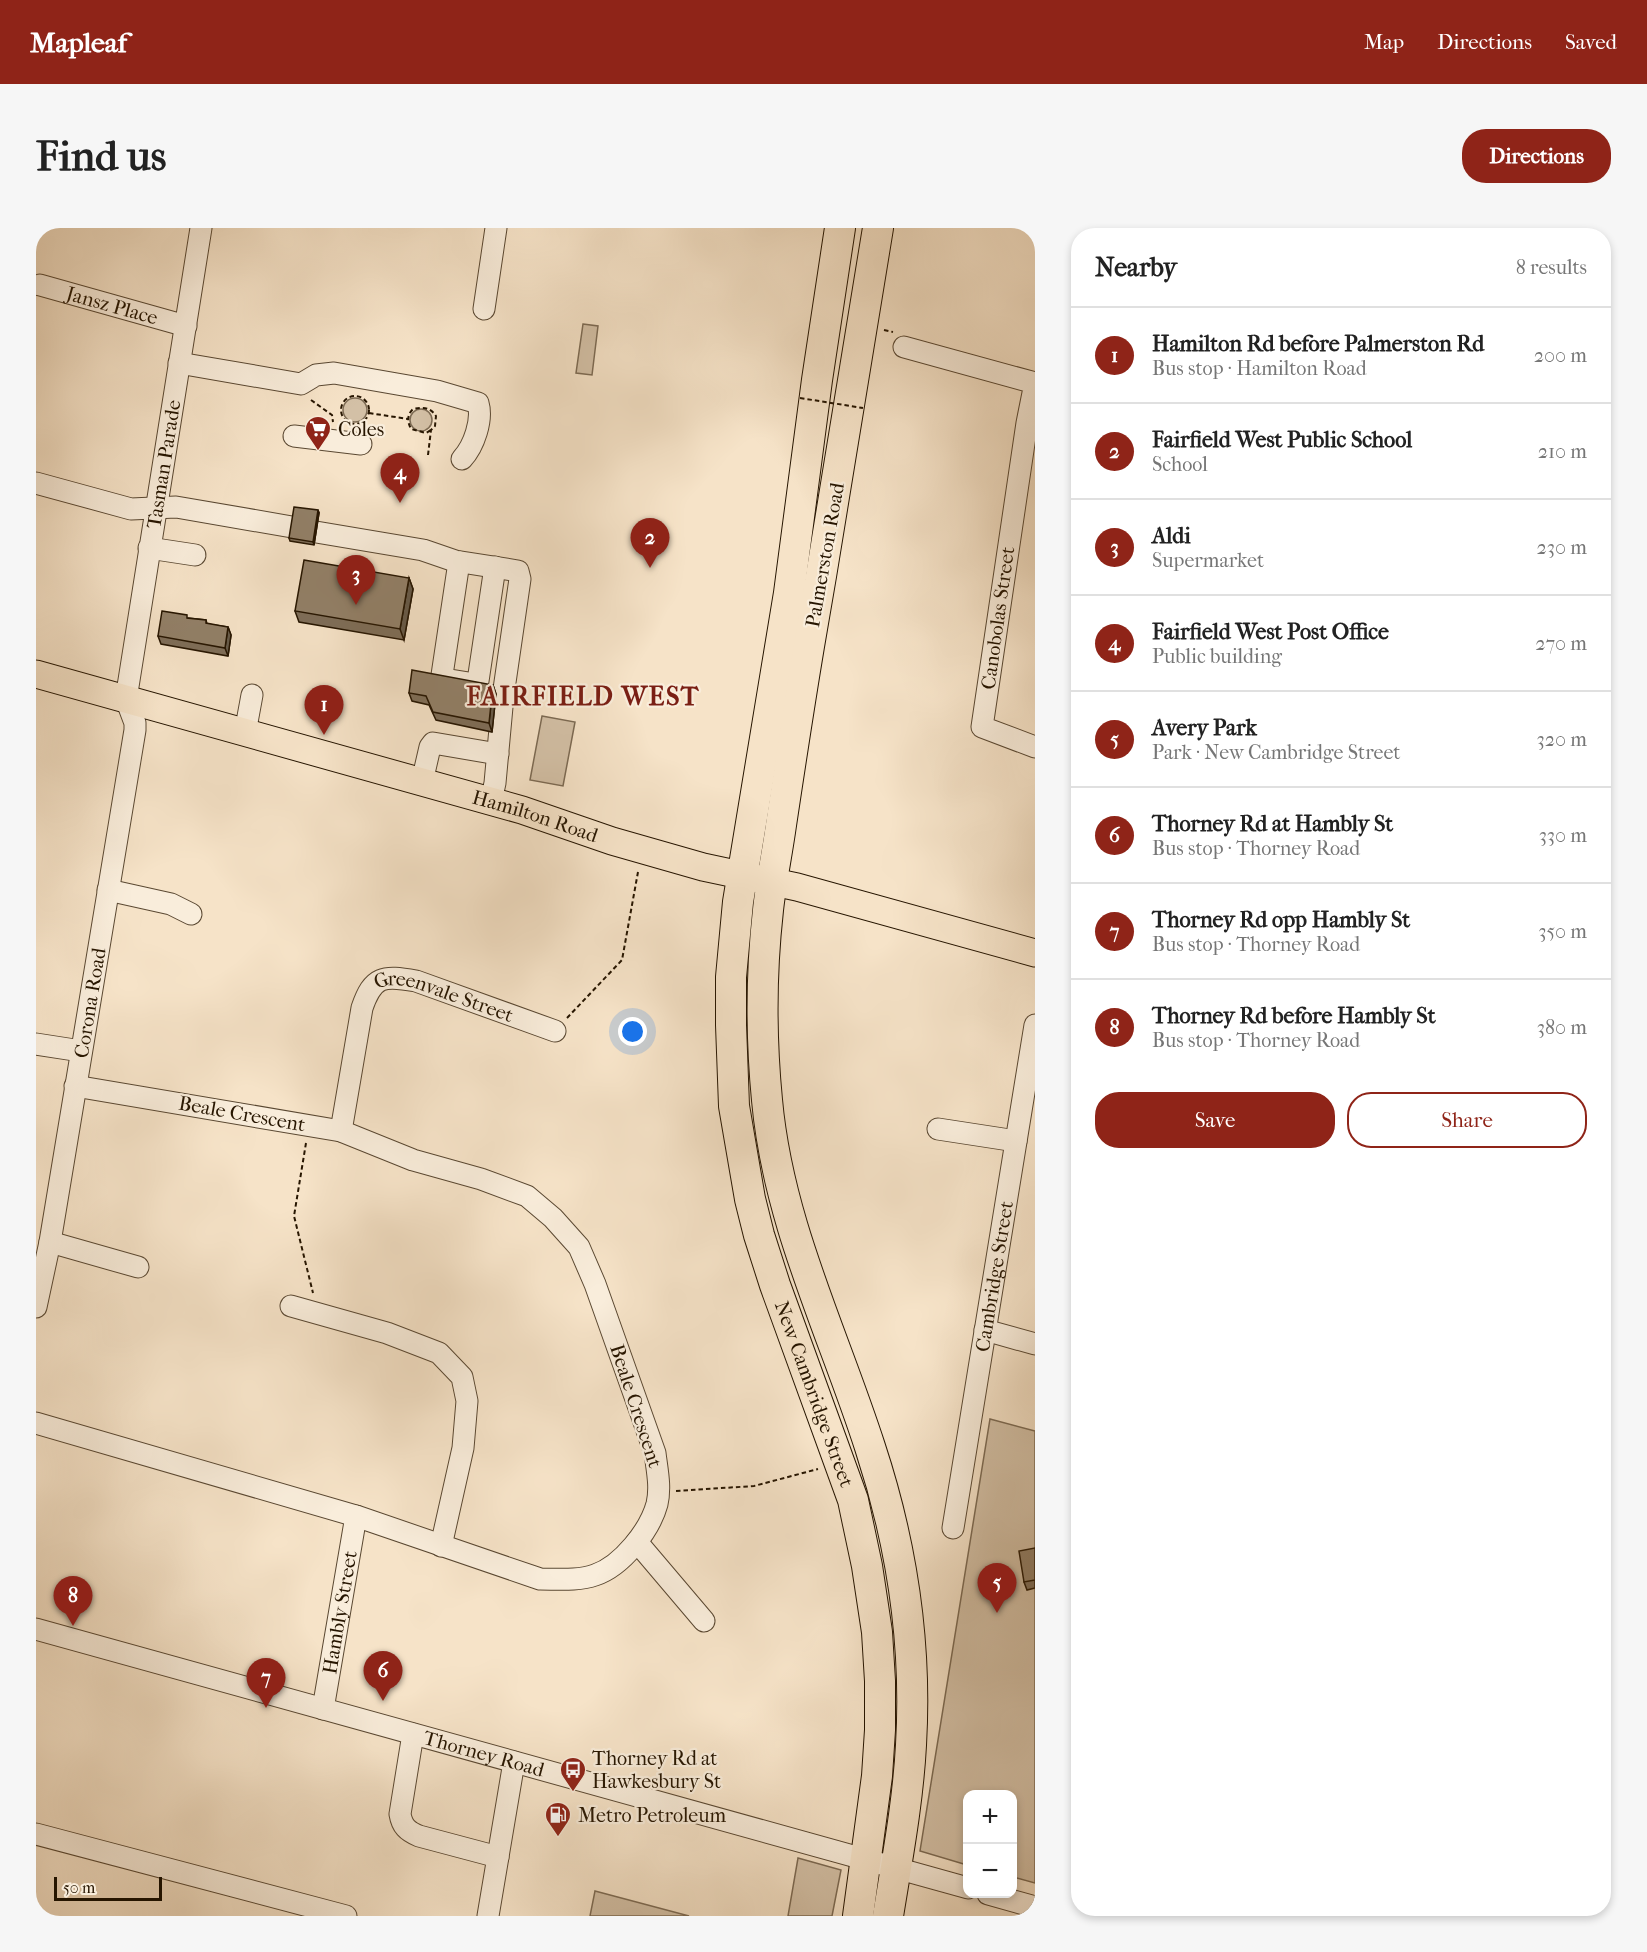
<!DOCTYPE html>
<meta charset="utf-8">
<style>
body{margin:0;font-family:"IM FELL French Canon",serif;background:#f6f6f6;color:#222}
.controls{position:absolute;right:18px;bottom:18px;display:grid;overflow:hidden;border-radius:12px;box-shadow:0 3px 9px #0003}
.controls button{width:54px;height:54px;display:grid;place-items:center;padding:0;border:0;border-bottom:2px solid #e0e0e0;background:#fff;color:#222;font:30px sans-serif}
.scale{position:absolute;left:18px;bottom:15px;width:108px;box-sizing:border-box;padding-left:6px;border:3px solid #261500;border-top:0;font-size:16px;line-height:21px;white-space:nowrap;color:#261500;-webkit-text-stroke:4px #f9eddb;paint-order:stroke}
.you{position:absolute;left:597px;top:804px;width:21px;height:21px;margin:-15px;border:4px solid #fff;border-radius:50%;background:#1a73e8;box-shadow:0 0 0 9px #1a73e833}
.badge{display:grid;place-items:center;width:39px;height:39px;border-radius:50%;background:#8f2418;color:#fff;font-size:20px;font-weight:700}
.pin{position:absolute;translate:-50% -50px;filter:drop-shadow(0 2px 3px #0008)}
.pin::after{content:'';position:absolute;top:32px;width:21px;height:18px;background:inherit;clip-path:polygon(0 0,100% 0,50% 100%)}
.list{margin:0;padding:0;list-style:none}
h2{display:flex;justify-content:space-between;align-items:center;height:78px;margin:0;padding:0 24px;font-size:26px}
h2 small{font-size:20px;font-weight:400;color:#767676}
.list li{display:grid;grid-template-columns:39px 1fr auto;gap:18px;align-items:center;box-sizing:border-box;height:96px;padding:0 24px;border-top:2px solid #e0e0e0}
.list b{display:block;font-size:22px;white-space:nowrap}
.list p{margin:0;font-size:20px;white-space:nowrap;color:#767676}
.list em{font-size:20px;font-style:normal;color:#767676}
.actions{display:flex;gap:12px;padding:18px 24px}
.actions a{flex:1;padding:14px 0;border:2px solid #8f2418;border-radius:24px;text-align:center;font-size:21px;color:#8f2418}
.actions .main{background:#8f2418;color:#fff}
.map{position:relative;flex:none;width:999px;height:1688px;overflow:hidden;border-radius:24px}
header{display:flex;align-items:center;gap:36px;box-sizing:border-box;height:84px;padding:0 30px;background:#8f2418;color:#fff}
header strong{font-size:28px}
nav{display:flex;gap:33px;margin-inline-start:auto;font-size:21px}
.intro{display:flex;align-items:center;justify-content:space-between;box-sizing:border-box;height:144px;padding:0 36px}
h1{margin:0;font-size:42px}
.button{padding:15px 27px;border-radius:24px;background:#8f2418;color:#fff;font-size:21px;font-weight:700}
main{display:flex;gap:36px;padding:0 36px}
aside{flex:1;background:#fff;border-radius:24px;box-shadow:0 3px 9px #0003}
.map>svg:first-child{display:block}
</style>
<header>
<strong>Mapleaf</strong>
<nav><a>Map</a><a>Directions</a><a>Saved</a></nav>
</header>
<div class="intro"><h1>Find us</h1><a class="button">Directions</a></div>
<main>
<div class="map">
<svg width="999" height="1688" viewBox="0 0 999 1688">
<rect width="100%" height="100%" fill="#f6e3c8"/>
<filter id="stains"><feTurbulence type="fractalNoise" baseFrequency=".00333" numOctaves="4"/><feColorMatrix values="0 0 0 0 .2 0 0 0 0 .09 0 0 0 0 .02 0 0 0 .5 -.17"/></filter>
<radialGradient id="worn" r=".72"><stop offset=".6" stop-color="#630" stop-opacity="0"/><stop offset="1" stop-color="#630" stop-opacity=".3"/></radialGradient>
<g fill="#d3c0a6" stroke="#7c6a53" stroke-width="1.5">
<path d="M547,96L562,98L556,147L540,145Z"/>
<circle cx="319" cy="182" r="12"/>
<circle cx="385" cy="192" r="11"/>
<path d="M506,488L539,494L527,558L494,552Z"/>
<path d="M954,1191L999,1203V1655L977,1649L976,1566H932L931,1637L884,1623Z"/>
<path d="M762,1630L805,1642L796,1688H752Z"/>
<path d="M559,1663L653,1688H554Z"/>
</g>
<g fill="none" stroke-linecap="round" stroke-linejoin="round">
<defs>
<g id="minor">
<path id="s1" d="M4,57L150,98"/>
<path d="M448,81L460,0"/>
<path d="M868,119L999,155L991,195L946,499L999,519"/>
<path d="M143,135L265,156L280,147L298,145L401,163L442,175C447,192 438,218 426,231"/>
<path d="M258,208L325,216"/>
<path d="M0,255L95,281L140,279L256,299"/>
<path d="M280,304L387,322L419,333L482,343L484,351L467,468L459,555L455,573"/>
<path d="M113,320L159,327"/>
<path d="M423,334L406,447L408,451L439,456L442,453L459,339"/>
<path d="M209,505L216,467"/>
<path d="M386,554L394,519L397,515L462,526"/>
<path d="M72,662L135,676L155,686"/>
<path d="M0,816L45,823"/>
<path d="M902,901L980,913"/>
<path id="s2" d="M305,903L326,780C337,748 347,747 380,753L519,803"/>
<path d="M14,1014L102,1039"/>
<path d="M255,1078L351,1105L403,1125L426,1149L431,1173L427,1220L405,1318"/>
<path id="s3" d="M0,1079L14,1014L99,502V495L90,471L165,0"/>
<path d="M949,1102L999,1116"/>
<path d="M0,1195L320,1288L504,1351C522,1351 542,1353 559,1347C586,1338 614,1302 621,1276C625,1259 621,1242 619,1225L559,1056L543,1019L517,990L491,968L445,951L377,932L305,903L39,858"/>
<path id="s4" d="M917,1300L999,797"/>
<path d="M601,1314L668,1393"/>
<path id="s5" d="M0,1401L932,1660"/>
<path id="s6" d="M287,1481L320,1288"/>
<path d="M377,1506L364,1586C366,1598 371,1603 383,1608L462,1629"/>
<path d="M0,1606L310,1688"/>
<path d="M952,1666L999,1679"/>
<path d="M452,1688L478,1534"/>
</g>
<g id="major">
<path id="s7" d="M0,446L486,582L576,613L667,639L761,659L999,725"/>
</g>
<g id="highway">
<path id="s8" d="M804,0L781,152L753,365L702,674L695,749V797L698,878L714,971L723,1007L739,1057L817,1272L831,1338L841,1404L844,1453V1502L841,1548L822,1688"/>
<path d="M842,0C820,140 797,279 773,418C763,478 754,537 745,597C741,626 735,654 732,682C725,745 725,810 731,872C742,995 797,1104 834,1219C866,1316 881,1415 875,1517C872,1574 861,1632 852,1688"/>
</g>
</defs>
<use href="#minor" stroke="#5a4832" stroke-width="23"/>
<use href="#major" stroke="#261500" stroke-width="29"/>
<use href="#highway" stroke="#261500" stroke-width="32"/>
<g stroke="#261500" stroke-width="2" stroke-dasharray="4.5 3" stroke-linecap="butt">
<path d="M848,102L857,104"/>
<circle cx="319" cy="182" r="14"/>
<path d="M275,172L296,187L297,194"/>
<path d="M333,185L372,191"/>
<path d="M392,227L395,202L399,198L400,188C394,179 387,179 377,181C371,187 371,193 375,201L390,205L395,202"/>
<path d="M531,790L586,732L602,644"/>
<path d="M270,915L258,988L277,1065"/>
<path d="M640,1263L718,1258L782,1241"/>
</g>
<use href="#minor" stroke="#f9eddb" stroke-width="21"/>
<use href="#major" stroke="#f6e3c8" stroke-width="27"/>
<use href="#highway" stroke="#f6e3c8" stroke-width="30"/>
<path stroke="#261500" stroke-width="2" stroke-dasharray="4.5 3" stroke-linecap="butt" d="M764,170L827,180"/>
</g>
<g fill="#7e6e59" stroke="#261500" stroke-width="1.5">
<path d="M283,285L278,317L254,313L253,310Z"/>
<path d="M373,350L377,361L368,412L263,394L259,383Z"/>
<path d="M152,390L170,392L171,396L192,399L195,407L192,428L125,416L122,408Z"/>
<path d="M457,457L460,466L456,504L400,492L393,477L376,473L373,465Z"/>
<path d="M999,1320V1360L991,1362L988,1354Z"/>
</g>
<g fill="#665a49" stroke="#261500" stroke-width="1.5">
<path d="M282,282L283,285L278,317L277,314Z"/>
<path d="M373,350L377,361L368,412L364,401Z"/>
<path d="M192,399L195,407L192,428L189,420Z"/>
<path d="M457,457L460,466L456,504L453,495Z"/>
</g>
<g fill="#928068" stroke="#261500" stroke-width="1.5">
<path d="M258,279L282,282L277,314L253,310Z"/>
<path d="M268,332L373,350L364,401L259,383Z"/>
<path d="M126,383L151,387V390L170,392V395L192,399L189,420L122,408Z"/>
<path d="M376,442L457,457L453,495L397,484L390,468L373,465Z"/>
<path d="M999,1320V1352L988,1354L983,1323Z"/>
</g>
<defs>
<symbol id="supermarket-pin" viewBox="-11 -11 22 30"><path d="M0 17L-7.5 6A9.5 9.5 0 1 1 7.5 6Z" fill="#8f2418" stroke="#f9eddb"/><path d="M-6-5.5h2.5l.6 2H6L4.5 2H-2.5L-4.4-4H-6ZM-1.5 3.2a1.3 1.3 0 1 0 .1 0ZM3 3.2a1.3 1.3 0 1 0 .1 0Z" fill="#fff"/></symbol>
<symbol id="bus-pin" viewBox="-11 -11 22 30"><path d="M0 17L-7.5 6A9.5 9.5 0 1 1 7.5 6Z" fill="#8f2418" stroke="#f9eddb"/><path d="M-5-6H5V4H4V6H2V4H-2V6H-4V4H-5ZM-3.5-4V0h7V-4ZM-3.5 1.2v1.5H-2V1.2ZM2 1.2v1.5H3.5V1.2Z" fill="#fff"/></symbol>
<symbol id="fuel-pin" viewBox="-11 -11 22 30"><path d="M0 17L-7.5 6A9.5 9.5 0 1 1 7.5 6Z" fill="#8f2418" stroke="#f9eddb"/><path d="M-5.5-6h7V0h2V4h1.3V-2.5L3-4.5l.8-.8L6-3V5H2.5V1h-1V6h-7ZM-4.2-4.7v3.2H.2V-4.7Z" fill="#fff"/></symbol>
</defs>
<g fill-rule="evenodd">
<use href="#supermarket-pin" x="267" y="186" width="30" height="40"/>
<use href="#bus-pin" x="522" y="1527" width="30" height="40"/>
<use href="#fuel-pin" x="507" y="1572" width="30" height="40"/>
</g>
<g text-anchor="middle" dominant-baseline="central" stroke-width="4.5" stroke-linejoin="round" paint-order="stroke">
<g font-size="20" fill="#261500" stroke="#f9eddb">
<text stroke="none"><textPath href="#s1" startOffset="75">Jansz Place</textPath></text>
<text stroke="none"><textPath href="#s3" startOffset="856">Tasman Parade</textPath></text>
<text transform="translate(789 327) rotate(-80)">Palmerston Road</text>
<text transform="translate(962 390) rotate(-82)">Canobolas Street</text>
<text stroke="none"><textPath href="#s7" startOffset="519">Hamilton Road</textPath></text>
<text stroke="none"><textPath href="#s3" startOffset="309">Corona Road</textPath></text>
<text stroke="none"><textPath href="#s2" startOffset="225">Greenvale Street</textPath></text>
<text transform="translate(206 886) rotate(10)">Beale Crescent</text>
<text stroke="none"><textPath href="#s4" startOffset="255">Cambridge Street</textPath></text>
<text stroke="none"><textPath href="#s8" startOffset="1186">New Cambridge Street</textPath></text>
<text transform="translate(600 1178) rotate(72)">Beale Crescent</text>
<text stroke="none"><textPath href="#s6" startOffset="98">Hambly Street</textPath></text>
<text stroke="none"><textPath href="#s5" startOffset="465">Thorney Road</textPath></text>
</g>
<g font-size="20" fill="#261500" stroke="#f9eddb" text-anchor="start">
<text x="302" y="201">Coles</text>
<text x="556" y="1530">Thorney Rd at<tspan x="556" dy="23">Hawkesbury St</tspan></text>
<text x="542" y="1587">Metro Petroleum</text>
</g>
<g font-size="26" font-weight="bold" letter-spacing="1.5" fill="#7a1f14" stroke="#f9eddb">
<text x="547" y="468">FAIRFIELD WEST</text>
</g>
</g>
<rect width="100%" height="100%" filter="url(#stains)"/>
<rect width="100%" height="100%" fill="url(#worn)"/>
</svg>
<div class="controls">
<button>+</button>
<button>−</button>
</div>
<div class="scale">50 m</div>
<div class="you"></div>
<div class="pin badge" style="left:288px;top:507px">1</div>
<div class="pin badge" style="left:614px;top:340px">2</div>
<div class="pin badge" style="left:320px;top:377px">3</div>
<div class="pin badge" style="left:364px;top:275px">4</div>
<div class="pin badge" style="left:961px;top:1385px">5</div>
<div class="pin badge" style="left:347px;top:1473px">6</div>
<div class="pin badge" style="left:230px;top:1480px">7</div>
<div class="pin badge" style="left:37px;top:1398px">8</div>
</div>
<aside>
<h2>Nearby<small>8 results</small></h2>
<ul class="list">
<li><span class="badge">1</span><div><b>Hamilton Rd before Palmerston Rd</b><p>Bus stop · Hamilton Road</p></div><em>200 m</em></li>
<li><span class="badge">2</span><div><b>Fairfield West Public School</b><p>School</p></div><em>210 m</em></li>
<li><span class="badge">3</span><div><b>Aldi</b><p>Supermarket</p></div><em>230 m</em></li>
<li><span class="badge">4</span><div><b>Fairfield West Post Office</b><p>Public building</p></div><em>270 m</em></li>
<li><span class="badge">5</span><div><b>Avery Park</b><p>Park · New Cambridge Street</p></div><em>320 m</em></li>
<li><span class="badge">6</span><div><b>Thorney Rd at Hambly St</b><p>Bus stop · Thorney Road</p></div><em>330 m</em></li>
<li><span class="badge">7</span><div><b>Thorney Rd opp Hambly St</b><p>Bus stop · Thorney Road</p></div><em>350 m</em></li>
<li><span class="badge">8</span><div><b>Thorney Rd before Hambly St</b><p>Bus stop · Thorney Road</p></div><em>380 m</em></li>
</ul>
<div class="actions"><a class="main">Save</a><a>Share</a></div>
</aside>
</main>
